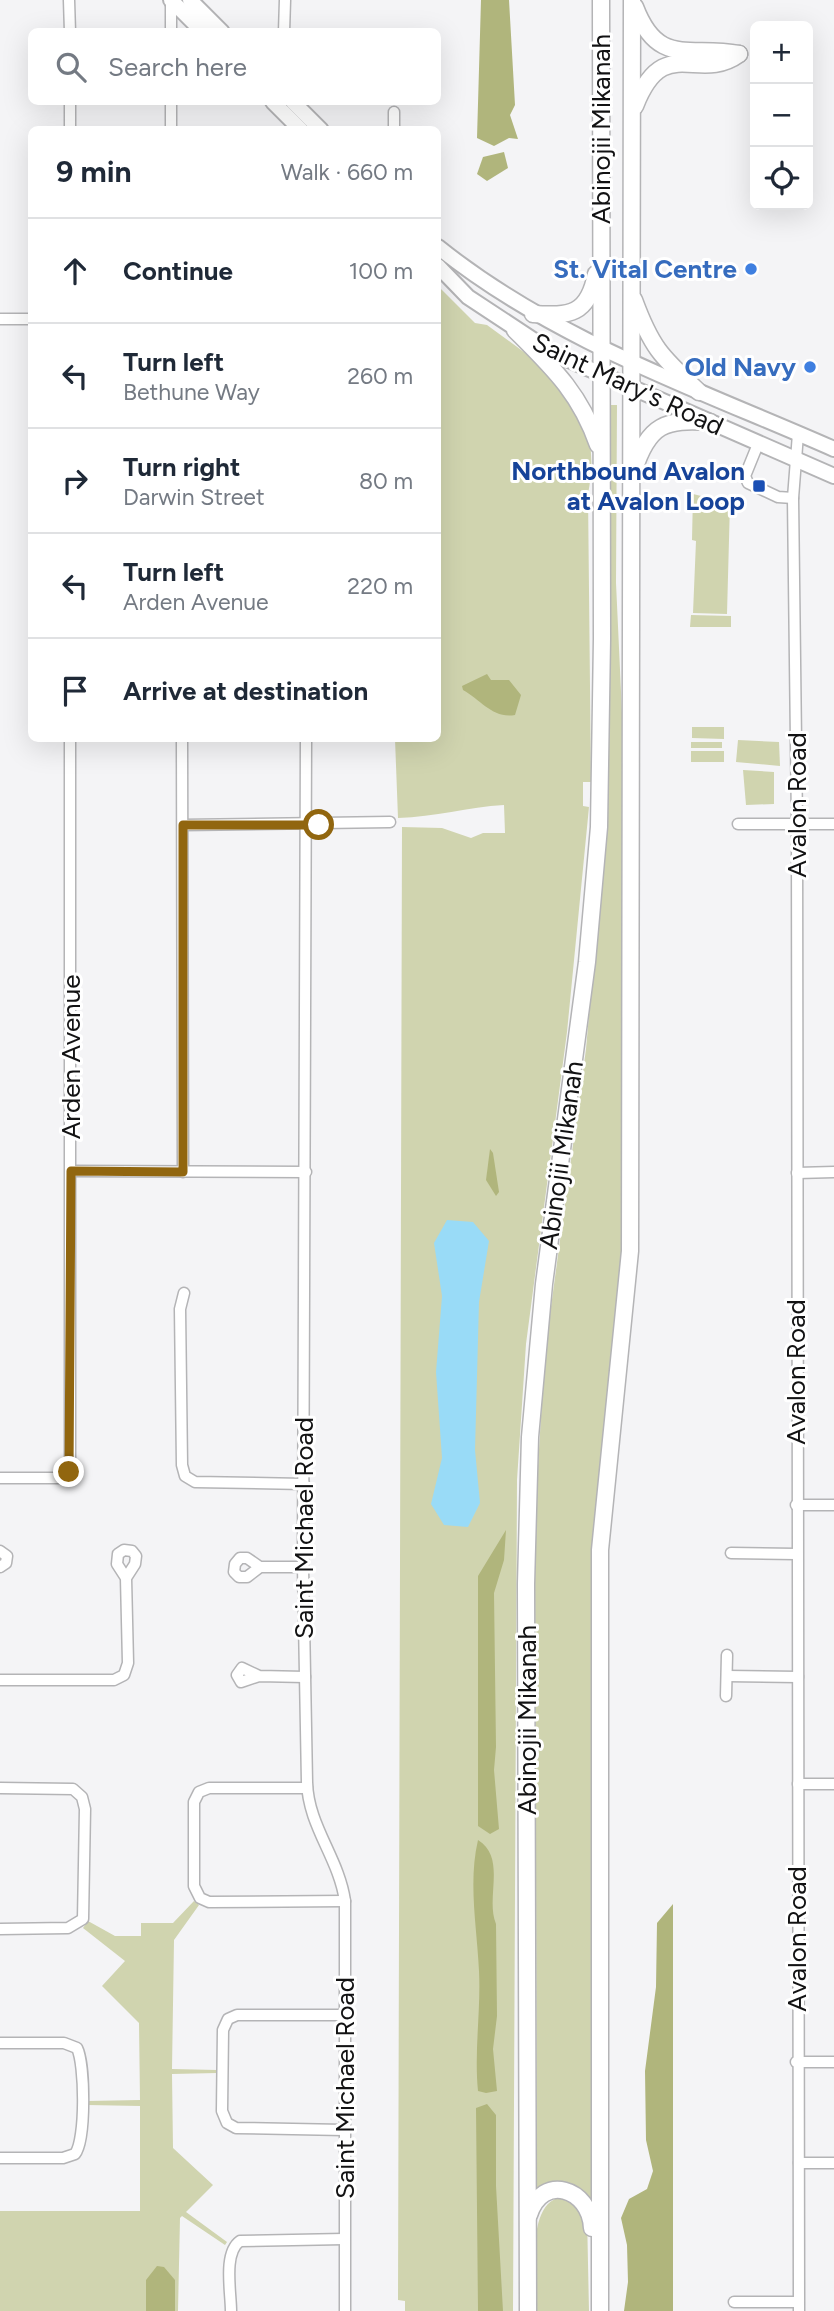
<!DOCTYPE html>
<meta charset="utf-8">
<style>
body{margin:0;font-family:Figtree,sans-serif;background:#f2f2f3;color:#1f2937}
.controls{position:absolute;right:21px;top:21px;display:grid;overflow:hidden;border-radius:10px;box-shadow:0 7px 28px #0002}
.controls button{width:63px;height:63px;display:grid;place-items:center;padding:0;border:0;border-bottom:2px solid #e0e1e3;background:#fff;color:#1f2937;font:35px sans-serif}
.stop{position:absolute;width:21px;height:21px;margin:-16px;border:5px solid #91660f;border-radius:50%;background:#fff}
.stop.end{background:#91660f;border-color:#fff;box-shadow:0 2px 7px #0008}
.list{margin:0;padding:0;list-style:none}
h2{display:flex;justify-content:space-between;align-items:center;height:91px;margin:0;padding:0 28px;font-size:30px}
h2 small{font-size:23px;font-weight:400;color:#747a83}
.list li{display:grid;grid-template-columns:46px 1fr auto;gap:21px;align-items:center;box-sizing:border-box;height:105px;padding:0 28px;border-top:2px solid #e0e1e3}
.list b{display:block;font-size:26px;white-space:nowrap}
.list p{margin:0;font-size:23px;white-space:nowrap;color:#747a83}
.list em{font-size:23px;font-style:normal;color:#747a83}
.icon{flex:none;width:38px;height:38px;fill:none;stroke:currentColor;stroke-width:2;stroke-linecap:round;stroke-linejoin:round}
.map{position:relative;flex:none;width:834px;height:2311px;overflow:hidden}
.search{position:absolute;background:#fff;box-shadow:0 7px 28px #0002;left:28px;top:28px;width:413px;height:77px;display:flex;align-items:center;gap:18px;box-sizing:border-box;padding:0 24px;border-radius:10px;color:#747a83;font-size:26px}
.panel{position:absolute;background:#fff;box-shadow:0 7px 28px #0002;left:28px;top:126px;width:413px;height:616px;border-radius:10px}
.map>svg:first-child{display:block}
</style>
<div class="map">
<svg width="834" height="2311" viewBox="0 0 834 2311">
<rect width="100%" height="100%" fill="#f4f4f6"/>
<g fill="#d0d4af">
<path d="M438,286L475,323L487,325C550,371 606,405 588,494L591,782H583V806L589,807L567,1032L526,1344L517,1480L513,2311H405V2301L398,2300L402,827L442,828L471,838L483,833H505L504,805C468,807 435,817 398,818L395,739L438,738Z"/>
<path d="M611,405H617L616,583L625,778V1250L602,1455L596,2204H592C577,2182 560,2188 537,2191L535,1561L537,1482L545,1351L586,1049L607,812Z"/>
<path d="M693,494L730,503L727,614L693,613L696,541L692,540Z"/>
<path d="M691,615L731,616V627H690Z"/>
<path d="M692,727H724V739L692,738Z"/>
<path d="M738,740L779,742L780,766L736,762Z"/>
<rect x="691" y="742" width="31" height="6"/>
<rect x="691" y="751" width="33" height="11"/>
<path d="M743,770L774,772V804L746,805Z"/>
<path d="M194,1901L199,1905L174,1940L172,2069L217,2070V2073L172,2074L173,2148L213,2185L186,2212L227,2242L225,2245L182,2216L180,2218L178,2311H0V2211H140V2106L88,2105V2101L140,2100L139,2023L102,1986L125,1961L83,1928L88,1921L115,1936H141V1923H173Z"/>
<path d="M561,2197L572,2200L587,2215L589,2311H537C537,2282 524,2204 561,2197Z"/>
</g>
<g fill="#b0b57c">
<path d="M481,0H509L515,105L510,115L518,139L509,138L494,146L477,138Z"/>
<path d="M504,152L508,168L487,181L477,174L483,157Z"/>
<path d="M487,674L491,680H509L521,695L515,715C493,719 481,700 463,690L462,686Z"/>
<path d="M490,1149L493,1153L499,1192L496,1196L486,1180Z"/>
<path d="M506,1530L504,1560L494,1593L496,1747L494,1770L499,1829L490,1834L478,1826V1576Z"/>
<path d="M478,1840C507,1858 485,1898 496,1924L497,2016L493,2049L497,2091L486,2093L478,2091C474,2051 481,2010 479,1971C477,1927 468,1883 478,1840Z"/>
<path d="M673,1904V2311H624L628,2282L627,2245L621,2218L629,2199L647,2189L653,2171L646,2140L645,2071L656,1987L657,1923Z"/>
<path d="M487,2104L496,2115V2186L503,2311H478L476,2108Z"/>
<path d="M157,2266L164,2267L175,2280V2311H146V2280Z"/>
</g>
<path fill="#99dbf7" d="M447,1220L473,1222L489,1241L479,1302L475,1450L480,1503L468,1527L444,1525L431,1504L442,1458L436,1372L442,1296L434,1243Z"/>
<g fill="none" stroke-linecap="round" stroke-linejoin="round">
<defs>
<g id="street">
<path d="M69,0L70,32"/>
<path d="M171,0V32"/>
<path d="M284,32L285,0"/>
<path d="M171,102V130"/>
<path d="M70,130V102"/>
<path d="M394,130V112"/>
<path d="M0,319H32"/>
<path d="M798,434L793,498L797,824L799,2311"/>
<path d="M758,444L745,476L748,483L778,497L793,498"/>
<path d="M182,738L183,1172"/>
<path d="M306,738L303,1567L307,1782C308,1826 339,1858 345,1901V2311"/>
<path d="M738,824H834"/>
<path d="M183,825L390,822"/>
<path d="M71,1171L306,1172"/>
<path d="M797,1173L834,1172"/>
<path d="M184,1293L180,1309L182,1465L185,1476L195,1482L304,1484"/>
<path d="M0,1478H59L65,1476L70,1466V738"/>
<path d="M796,1505H834"/>
<path d="M0,1551L7,1556L6,1563L0,1567"/>
<path d="M731,1553L796,1554"/>
<path d="M260,1567L247,1577H239L234,1572L235,1564L240,1558H247L260,1567H303"/>
<path d="M259,1676L241,1682L237,1675L242,1668L259,1676L305,1677"/>
<path d="M727,1676L798,1677"/>
<path d="M0,1680H114L124,1675L128,1663L126,1578L117,1564L118,1554L124,1550L132,1551L136,1556L135,1564L126,1578"/>
<path d="M726,1696L727,1655"/>
<path d="M798,1784H834"/>
<path d="M0,1788L73,1789L82,1797L85,1809L83,1919L68,1928L0,1929"/>
<path d="M307,1788H209L199,1792L194,1802V1886L200,1898L209,1902L345,1901"/>
<path d="M344,2015H237L228,2019L223,2030L222,2111L227,2123L236,2128L344,2130"/>
<path d="M0,2043H64L77,2048C85,2064 86,2140 75,2154L63,2158H0"/>
<path d="M796,2062H834"/>
<path d="M799,2163H834"/>
<path d="M734,2302H798"/>
<path d="M231,2311C231,2292 223,2253 240,2241L344,2239"/>
</g>
<g id="secondary">
<path d="M171,0L203,32"/>
<path d="M190,0L222,32"/>
<path d="M273,102L301,130"/>
<path d="M293,102L321,130"/>
<path d="M438,247C555,341 698,389 834,449"/>
<path d="M438,266L468,297L553,353L834,476"/>
</g>
<g id="primary">
<path d="M635,7C658,67 688,45 739,54"/>
<path d="M635,106C664,32 698,84 739,54"/>
<path d="M634,300C652,349 662,357 699,392"/>
<path d="M533,314C570,316 588,315 596,274"/>
<path d="M515,330C552,367 580,393 598,445"/>
<path d="M634,470C649,424 665,419 710,422"/>
<path d="M529,2215C542,2173 590,2188 592,2228"/>
<path d="M528,2311L526,1584L530,1437L544,1284L587,962L599,827L602,639L601,0"/>
<path d="M600,2311V1550L630,1251L632,0"/>
</g>
</defs>
<use href="#street" stroke="#b4b4b6" stroke-width="13"/>
<use href="#secondary" stroke="#b4b4b6" stroke-width="18"/>
<use href="#primary" stroke="#b4b4b6" stroke-width="19"/>
<use href="#street" stroke="#fff" stroke-width="10"/>
<use href="#secondary" stroke="#fff" stroke-width="14"/>
<use href="#primary" stroke="#fff" stroke-width="16"/>
</g>
<g fill="none" stroke-linecap="round" stroke-linejoin="round">
<path stroke="#91660f" stroke-width="9" d="M69,1472L71,1171L183,1172V825H319"/>
</g>
<g fill="#3f7fe0" stroke="#fff" stroke-width="2.5">
<circle cx="751" cy="269" r="7"/>
<circle cx="810" cy="367" r="7"/>
</g>
<rect fill="#1a4fb4" stroke="#fff" stroke-width="2.5" x="752" y="479" width="14" height="14" rx="3.5"/>
<g text-anchor="middle" dominant-baseline="central" stroke-width="6" stroke-linejoin="round" paint-order="stroke">
<g font-size="26" fill="#121213" stroke="#fff">
<text transform="translate(601 129) rotate(-90)">Abinojii Mikanah</text>
<text transform="translate(628 384) rotate(25)">Saint Mary's Road</text>
<text transform="translate(797 805) rotate(-90)">Avalon Road</text>
<text transform="translate(71 1057) rotate(-90)">Arden Avenue</text>
<text transform="translate(561 1155) rotate(-82)">Abinojii Mikanah</text>
<text transform="translate(796 1372) rotate(-90)">Avalon Road</text>
<text transform="translate(304 1528) rotate(-90)">Saint Michael Road</text>
<text transform="translate(527 1720) rotate(-90)">Abinojii Mikanah</text>
<text transform="translate(797 1939) rotate(-90)">Avalon Road</text>
<text transform="translate(345 2088) rotate(-90)">Saint Michael Road</text>
</g>
<g font-size="26" font-weight="bold" fill="#366cbe" stroke="#fff" text-anchor="end">
<text x="737" y="269">St. Vital Centre</text>
<text x="796" y="367">Old Navy</text>
</g>
<g font-size="26" font-weight="bold" fill="#164399" stroke="#fff" text-anchor="end">
<text x="745" y="471">Northbound Avalon<tspan x="745" dy="30">at Avalon Loop</tspan></text>
</g>
</g>
</svg>
<div class="controls">
<button>+</button>
<button>−</button>
<button><svg class="icon" aria-label="locate" viewBox="0 0 24 24"><circle cx="12" cy="12" r="6"/><path d="M12 2v4M12 18v4M2 12h4M18 12h4"/></svg></button>
</div>
<div class="stop" style="left:319px;top:825px"></div>
<div class="stop end" style="left:69px;top:1472px"></div>
<div class="search"><svg class="icon" aria-label="search" viewBox="0 0 24 24"><circle cx="10" cy="10" r="6"/><path d="M15 15l6 6"/></svg>Search here</div>
<section class="panel">
<h2>9 min<small>Walk · 660 m</small></h2>
<ul class="list">
<li><svg class="icon" aria-label="ahead" viewBox="0 0 24 24"><path d="M12 20V5M6 11l6-6 6 6"/></svg><div><b>Continue</b></div><em>100 m</em></li>
<li><svg class="icon" aria-label="left" viewBox="0 0 24 24"><path d="M17 20v-9H6M10 6l-5 5 5 5"/></svg><div><b>Turn left</b><p>Bethune Way</p></div><em>260 m</em></li>
<li><svg class="icon" aria-label="right" viewBox="0 0 24 24"><path d="M7 20v-9h11M14 6l5 5-5 5"/></svg><div><b>Turn right</b><p>Darwin Street</p></div><em>80 m</em></li>
<li><svg class="icon" aria-label="left" viewBox="0 0 24 24"><path d="M17 20v-9H6M10 6l-5 5 5 5"/></svg><div><b>Turn left</b><p>Arden Avenue</p></div><em>220 m</em></li>
<li><svg class="icon" aria-label="arrive" viewBox="0 0 24 24"><path d="M6 21V4h12l-3 4 3 4H6"/></svg><div><b>Arrive at destination</b></div></li>
</ul>
</section>
</div>
